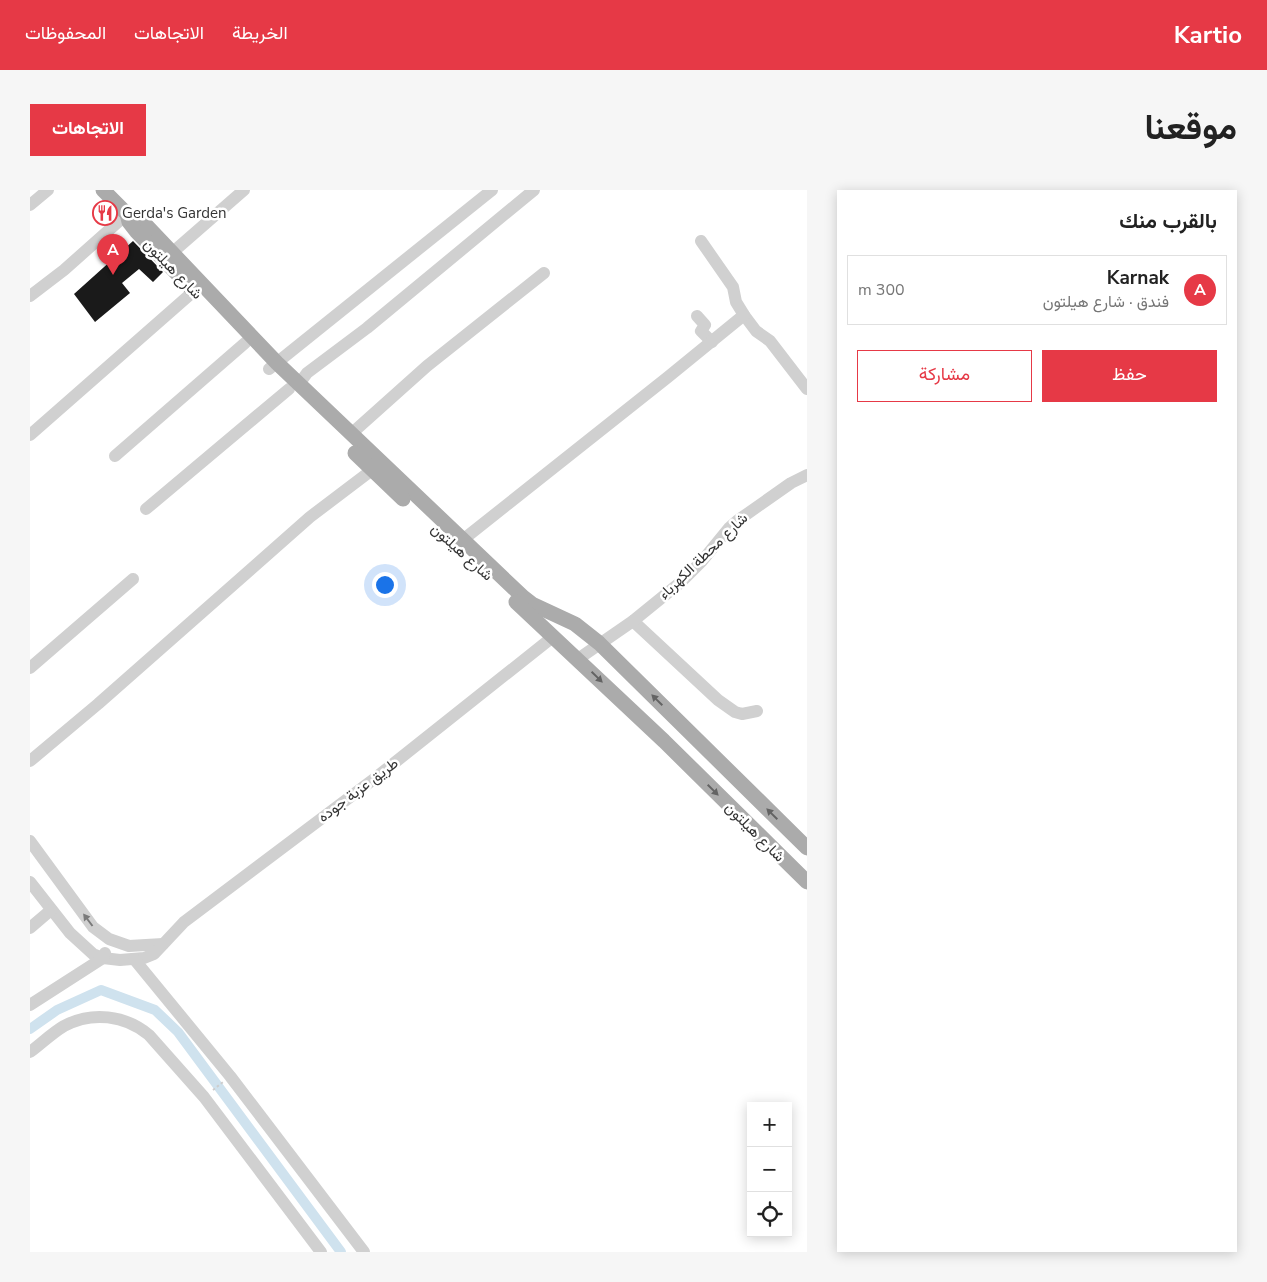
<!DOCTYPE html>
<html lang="ar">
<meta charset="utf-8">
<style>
body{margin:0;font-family:"Nunito Sans",Vazirmatn,sans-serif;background:#f6f6f6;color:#222;direction:rtl}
.controls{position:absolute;right:15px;bottom:15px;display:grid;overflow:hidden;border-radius:0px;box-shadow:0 2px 12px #0003}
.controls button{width:45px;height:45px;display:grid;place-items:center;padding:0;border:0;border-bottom:1px solid #e0e0e0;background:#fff;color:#222;font:25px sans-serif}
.you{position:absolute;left:354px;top:394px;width:18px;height:18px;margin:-12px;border:4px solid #fff;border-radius:50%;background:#1a73e8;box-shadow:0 0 0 8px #1a73e833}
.badge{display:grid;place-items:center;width:32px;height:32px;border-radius:50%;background:#e63946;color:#fff;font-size:16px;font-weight:700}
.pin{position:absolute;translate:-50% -41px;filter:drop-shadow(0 1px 2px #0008)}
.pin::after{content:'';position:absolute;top:26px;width:18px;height:15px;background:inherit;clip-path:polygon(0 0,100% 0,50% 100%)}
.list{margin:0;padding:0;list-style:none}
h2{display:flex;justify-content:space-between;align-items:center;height:65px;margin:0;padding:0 20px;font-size:21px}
h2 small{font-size:16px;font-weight:400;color:#767676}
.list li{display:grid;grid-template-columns:32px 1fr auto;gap:15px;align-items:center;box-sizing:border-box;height:70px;margin:0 10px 10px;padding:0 10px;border:1px solid #e0e0e0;border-radius:0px}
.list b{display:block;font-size:19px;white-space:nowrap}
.list p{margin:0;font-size:16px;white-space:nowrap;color:#767676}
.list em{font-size:16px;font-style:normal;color:#767676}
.actions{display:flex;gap:10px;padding:15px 20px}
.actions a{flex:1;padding:11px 0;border:1px solid #e63946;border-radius:0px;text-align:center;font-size:18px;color:#e63946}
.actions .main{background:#e63946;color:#fff}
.icon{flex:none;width:28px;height:28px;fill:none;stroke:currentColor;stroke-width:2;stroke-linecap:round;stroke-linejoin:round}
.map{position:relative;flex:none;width:777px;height:1062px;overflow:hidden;direction:ltr;border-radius:0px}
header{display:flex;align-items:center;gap:30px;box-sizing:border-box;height:70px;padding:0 25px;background:#e63946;color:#fff}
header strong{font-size:24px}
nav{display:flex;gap:28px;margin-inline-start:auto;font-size:18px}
.intro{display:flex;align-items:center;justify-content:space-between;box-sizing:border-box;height:120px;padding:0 30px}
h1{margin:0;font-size:35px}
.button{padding:12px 22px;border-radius:0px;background:#e63946;color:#fff;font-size:18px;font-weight:700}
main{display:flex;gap:30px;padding:0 30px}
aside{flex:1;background:#fff;border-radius:0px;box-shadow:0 2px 12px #0003}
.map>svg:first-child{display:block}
</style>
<header>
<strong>Kartio</strong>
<nav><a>الخريطة</a><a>الاتجاهات</a><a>المحفوظات</a></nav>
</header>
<div class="intro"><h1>موقعنا</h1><a class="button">الاتجاهات</a></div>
<main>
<aside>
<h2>بالقرب منك<small></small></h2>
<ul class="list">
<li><span class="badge">A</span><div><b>Karnak</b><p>فندق · شارع هيلتون</p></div><em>300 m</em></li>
</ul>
<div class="actions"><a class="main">حفظ</a><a>مشاركة</a></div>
</aside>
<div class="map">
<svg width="777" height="1062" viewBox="0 0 777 1062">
<rect width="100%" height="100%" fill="#fff"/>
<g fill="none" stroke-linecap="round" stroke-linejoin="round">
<path stroke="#cfe2ee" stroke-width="10" d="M0,839L27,820L71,800L125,820L148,842L311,1062"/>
</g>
<path fill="#1a1a1a" d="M103,51L133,82L123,92L109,79L92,93L100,103L65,132L44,104Z"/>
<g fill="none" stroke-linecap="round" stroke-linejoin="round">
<path stroke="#cdcdcd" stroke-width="2" stroke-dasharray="2.5 2.5" stroke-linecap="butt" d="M183,900L193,892"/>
<g stroke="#d0d0d0" stroke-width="12">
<path d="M0,15L18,0"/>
<path d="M671,51L703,97L706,112L714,125L726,141L740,151L777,199"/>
<path d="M136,68L214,0"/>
<path d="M0,106L34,80L97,24"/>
<path d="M667,126L675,135L671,141L682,152"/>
<path d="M239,179L462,0"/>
<path d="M269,194L277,183L337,138L504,0"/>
<path d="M321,244L397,176L514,83"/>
<path d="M0,245L164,101"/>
<path d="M85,266L215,153"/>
<path d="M116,319L259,199"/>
<path d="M425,356L638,187L714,125"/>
<path d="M603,431L688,510L705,522L712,524L727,521"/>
<path d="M548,469L603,431L651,392L672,371L699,338L707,331L761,293L777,285"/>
<path d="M0,478L103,389"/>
<path d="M0,571L68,514L280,327L342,280"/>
<path d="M0,651L63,737L79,749L99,756L133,754"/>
<path d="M0,692L40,743L63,764L73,768L90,770L114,768L124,764L154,732L344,589L524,446"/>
<path d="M0,738L21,720"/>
<path d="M104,769L200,886L334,1062"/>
<path d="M0,815L73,768L75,763"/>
<path d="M0,862C11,854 22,843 34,836C62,821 95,825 119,845L174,907L291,1062"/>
</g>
<g stroke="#ababab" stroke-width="15">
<path d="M73,0L97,24L112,31L247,173L493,407L502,414L545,434L569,453L777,658"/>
<path d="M97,24L99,32L106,41L162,99"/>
<path d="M325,263L373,309"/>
<path d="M486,412L634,551L777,692"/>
</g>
</g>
<defs><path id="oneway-solid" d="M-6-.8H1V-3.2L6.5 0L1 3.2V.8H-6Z" transform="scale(1.25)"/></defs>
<g fill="#636363">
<use href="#oneway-solid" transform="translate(567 487) rotate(44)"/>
<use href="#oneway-solid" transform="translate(627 510) rotate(-135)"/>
<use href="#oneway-solid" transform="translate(683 600) rotate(45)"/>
<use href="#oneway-solid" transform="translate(742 624) rotate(-135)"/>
</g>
<use fill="#7a7a7a" href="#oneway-solid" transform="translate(58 730) rotate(-127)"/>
<defs>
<symbol id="restaurant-ring" viewBox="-11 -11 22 22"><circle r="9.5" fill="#fff" stroke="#e63946" stroke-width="1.5"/><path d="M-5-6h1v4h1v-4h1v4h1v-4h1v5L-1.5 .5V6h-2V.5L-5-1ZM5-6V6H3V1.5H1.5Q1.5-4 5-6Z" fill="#e63946"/></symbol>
</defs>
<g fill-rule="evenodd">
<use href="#restaurant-ring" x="61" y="9" width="28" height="28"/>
</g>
<g text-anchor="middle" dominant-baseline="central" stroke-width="5" stroke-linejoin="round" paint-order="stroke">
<g font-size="15" fill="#333" stroke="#fff" text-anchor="start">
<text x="92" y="23">Gerda's Garden</text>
</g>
<g font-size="15" fill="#333" stroke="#fff">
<text transform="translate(143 79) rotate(46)">شارع هيلتون</text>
<text transform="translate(432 362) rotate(42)">شارع هيلتون</text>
<text transform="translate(673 366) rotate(-44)">شارع محطة الكهرباء</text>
<text transform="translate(328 600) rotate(-37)">طريق عزبة جوده</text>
<text transform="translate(725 642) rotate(45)">شارع هيلتون</text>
</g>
</g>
</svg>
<div class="controls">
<button>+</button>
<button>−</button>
<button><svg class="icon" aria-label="locate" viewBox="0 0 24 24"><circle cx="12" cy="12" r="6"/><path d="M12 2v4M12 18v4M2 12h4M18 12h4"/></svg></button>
</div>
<div class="you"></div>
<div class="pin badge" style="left:83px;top:85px">A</div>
</div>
</main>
